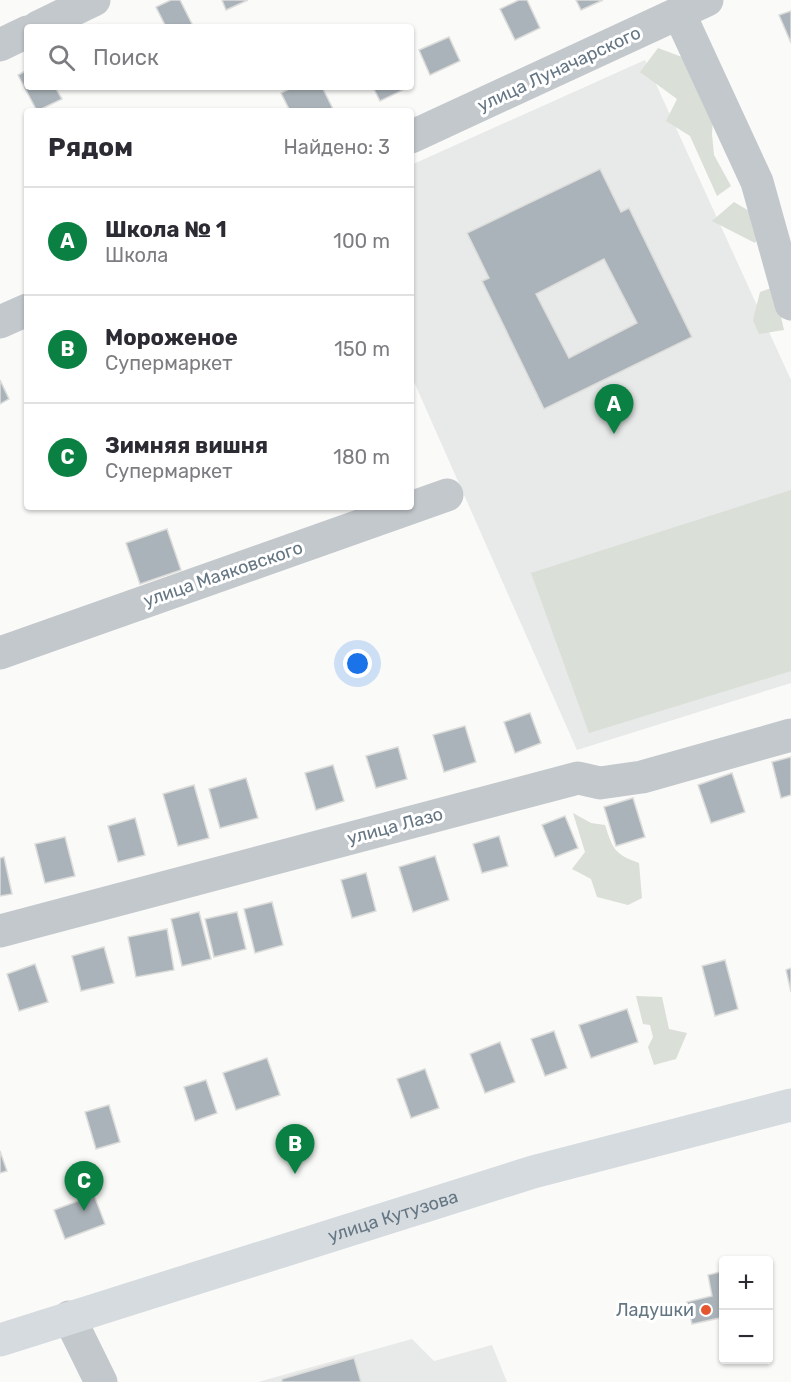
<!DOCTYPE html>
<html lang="ru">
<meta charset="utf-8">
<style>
body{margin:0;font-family:Rubik,sans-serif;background:#f2f2f3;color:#2b2b33}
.controls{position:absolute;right:18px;bottom:18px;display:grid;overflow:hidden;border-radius:6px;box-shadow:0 2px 4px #0004}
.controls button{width:54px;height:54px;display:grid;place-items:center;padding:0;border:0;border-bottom:2px solid #e1e1e2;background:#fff;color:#2b2b33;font:30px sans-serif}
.you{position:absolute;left:358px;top:664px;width:21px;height:21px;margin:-15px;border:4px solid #fff;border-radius:50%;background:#1a73e8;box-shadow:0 0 0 9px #1a73e833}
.badge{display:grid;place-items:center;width:39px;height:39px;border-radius:50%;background:#0b8043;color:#fff;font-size:20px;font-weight:700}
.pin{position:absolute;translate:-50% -50px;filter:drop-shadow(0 2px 3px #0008)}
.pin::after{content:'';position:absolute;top:32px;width:21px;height:18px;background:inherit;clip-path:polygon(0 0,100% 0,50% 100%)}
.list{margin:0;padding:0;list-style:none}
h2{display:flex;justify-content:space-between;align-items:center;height:78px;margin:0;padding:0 24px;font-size:26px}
h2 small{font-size:20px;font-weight:400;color:#7c7c81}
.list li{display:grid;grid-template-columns:39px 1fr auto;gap:18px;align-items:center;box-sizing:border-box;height:108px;padding:0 24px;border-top:2px solid #e1e1e2}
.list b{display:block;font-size:22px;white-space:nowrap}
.list p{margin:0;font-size:20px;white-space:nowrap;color:#7c7c81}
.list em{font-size:20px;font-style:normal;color:#7c7c81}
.icon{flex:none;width:33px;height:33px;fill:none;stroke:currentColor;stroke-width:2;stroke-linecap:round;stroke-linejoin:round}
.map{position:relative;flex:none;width:791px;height:1382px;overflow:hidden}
.search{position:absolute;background:#fff;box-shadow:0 2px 4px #0004;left:24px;top:24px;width:390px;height:66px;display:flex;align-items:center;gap:15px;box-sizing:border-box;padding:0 21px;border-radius:6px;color:#7c7c81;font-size:22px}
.panel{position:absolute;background:#fff;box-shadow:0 2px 4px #0004;left:24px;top:108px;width:390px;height:402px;border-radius:6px}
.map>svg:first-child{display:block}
</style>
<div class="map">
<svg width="791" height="1382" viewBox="0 0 791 1382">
<rect width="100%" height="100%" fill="#fafaf8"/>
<g fill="#e8e9e9">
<path d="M645,60L791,380V683L577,750L411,375V165Z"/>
<path d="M412,1339L434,1361L492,1345L507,1382H258Z"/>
</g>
<g fill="#dadfd7">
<path d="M658,48L690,60L714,103L712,134L714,155L731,186L717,196L690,136L666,121L677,99L640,72Z"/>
<path d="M734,202L766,221L755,243L712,221Z"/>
<path d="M774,287L784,330L759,334L753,320L760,292Z"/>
<path d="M791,490V671L589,733L531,573Z"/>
<path d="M573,813L591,823L605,825C613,849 614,854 639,863L642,898L628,905L597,897L591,879L572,869L585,852Z"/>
<path d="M636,996L662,997L669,1029L687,1033L676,1059L654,1065L648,1047L653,1037L650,1025L643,1024Z"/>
</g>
<g fill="#aab3b9" stroke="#dcdcda" stroke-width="1.5" fill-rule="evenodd">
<path d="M171,0H180L193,26L166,27L156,7Z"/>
<path d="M222,0H248L226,10Z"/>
<path d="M519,0H527L540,28L515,40L500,9Z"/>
<path d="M576,0H603L581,10Z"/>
<path d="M791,11V43L779,15Z"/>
<path d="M449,37L460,61L430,75L419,50Z"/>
<path d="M27,70V87H55L62,99L37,111L18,75Z"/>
<path d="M293,87H322L334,111H290L281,93Z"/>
<path d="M373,87H404L405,89L380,101Z"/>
<path d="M600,169L621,212L629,208L692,337L544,409L482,281L489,278L467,233ZM604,259L637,323L569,358L536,294Z"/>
<path d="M0,380L9,399L0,404Z"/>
<path d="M167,529L181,570L140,584L126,543Z"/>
<path d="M530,713L541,743L515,753L504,722Z"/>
<path d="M465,726L476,762L444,772L433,735Z"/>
<path d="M398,747L407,779L376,788L366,756Z"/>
<path d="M791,757V795L781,798L772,762Z"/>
<path d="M333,765L344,801L316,810L305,773Z"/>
<path d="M732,773L745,812L711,823L698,785Z"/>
<path d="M246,778L258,818L220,828L209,789Z"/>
<path d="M194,785L209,838L178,846L163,794Z"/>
<path d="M633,798L645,837L616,846L604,807Z"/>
<path d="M565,816L578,848L555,857L542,825Z"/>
<path d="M135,818L145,855L118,862L108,826Z"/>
<path d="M499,836L508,866L482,873L473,844Z"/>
<path d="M65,837L75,876L45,883L35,844Z"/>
<path d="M435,856L449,900L413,912L399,867Z"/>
<path d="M4,857L12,894L0,896V858Z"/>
<path d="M366,873L376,911L352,918L341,880Z"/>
<path d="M272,902L283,945L255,953L244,909Z"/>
<path d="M199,912L211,959L182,966L171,919Z"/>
<path d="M237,912L246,949L214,957L205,919Z"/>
<path d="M167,929L174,970L136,977L128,937Z"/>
<path d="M104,947L114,983L81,991L72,956Z"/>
<path d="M725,960L738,1009L715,1016L702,966Z"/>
<path d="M35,964L48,1002L19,1011L7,974Z"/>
<path d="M791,968V992L786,970Z"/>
<path d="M627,1009L638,1042L591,1058L579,1025Z"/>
<path d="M554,1031L567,1068L545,1076L531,1039Z"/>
<path d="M500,1042L515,1082L485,1093L470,1054Z"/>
<path d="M267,1058L280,1095L236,1110L223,1073Z"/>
<path d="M425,1069L439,1108L411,1118L397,1079Z"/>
<path d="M206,1080L217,1113L195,1121L184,1087Z"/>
<path d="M109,1105L120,1142L96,1149L85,1112Z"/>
<path d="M0,1151L7,1171L0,1173Z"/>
<path d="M94,1195L105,1224L65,1239L54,1210Z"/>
<path d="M724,1271V1336L720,1318L692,1324L687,1302L712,1296L708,1275Z"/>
<path d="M354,1358L361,1382H282V1379Z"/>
</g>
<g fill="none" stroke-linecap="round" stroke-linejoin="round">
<g stroke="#c3c8cc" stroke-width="33">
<path d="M679,13L757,182L791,304"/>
<path d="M38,27L94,0"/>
<path d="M0,45L27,32"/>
<path d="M411,137L707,0"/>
<path d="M0,322L27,310"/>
<path d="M0,653L447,495"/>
<path d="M0,931L578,778L600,783L642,777L791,735"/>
<path d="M69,1317L101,1382"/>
</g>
<path stroke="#d6dbdf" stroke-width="33" id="s1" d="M0,1340L533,1172L791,1105"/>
</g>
<circle fill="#e4572e" stroke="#fff" stroke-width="2" cx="706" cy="1310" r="6"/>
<g text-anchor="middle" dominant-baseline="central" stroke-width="6" stroke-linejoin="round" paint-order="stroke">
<g font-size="18" fill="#657683" stroke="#fff">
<text transform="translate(559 69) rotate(-25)">улица Луначарского</text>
<text transform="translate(223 574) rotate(-19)">улица Маяковского</text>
<text transform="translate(395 826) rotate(-15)">улица Лазо</text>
<text stroke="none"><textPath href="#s1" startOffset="412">улица Кутузова</textPath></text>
</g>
<g font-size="18" fill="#657683" stroke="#fff" text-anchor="end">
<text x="694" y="1310">Ладушки</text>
</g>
</g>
</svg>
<div class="controls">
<button>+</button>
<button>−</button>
</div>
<div class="you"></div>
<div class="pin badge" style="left:614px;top:434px">A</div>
<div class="pin badge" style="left:295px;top:1174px">B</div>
<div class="pin badge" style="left:84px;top:1211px">C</div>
<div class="search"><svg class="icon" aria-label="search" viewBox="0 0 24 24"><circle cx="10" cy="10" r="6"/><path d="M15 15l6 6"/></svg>Поиск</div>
<section class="panel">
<h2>Рядом<small>Найдено: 3</small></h2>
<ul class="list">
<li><span class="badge">A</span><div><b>Школа № 1</b><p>Школа</p></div><em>100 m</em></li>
<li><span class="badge">B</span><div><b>Мороженое</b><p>Супермаркет</p></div><em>150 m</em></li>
<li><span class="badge">C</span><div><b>Зимняя вишня</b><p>Супермаркет</p></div><em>180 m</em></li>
</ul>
</section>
</div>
